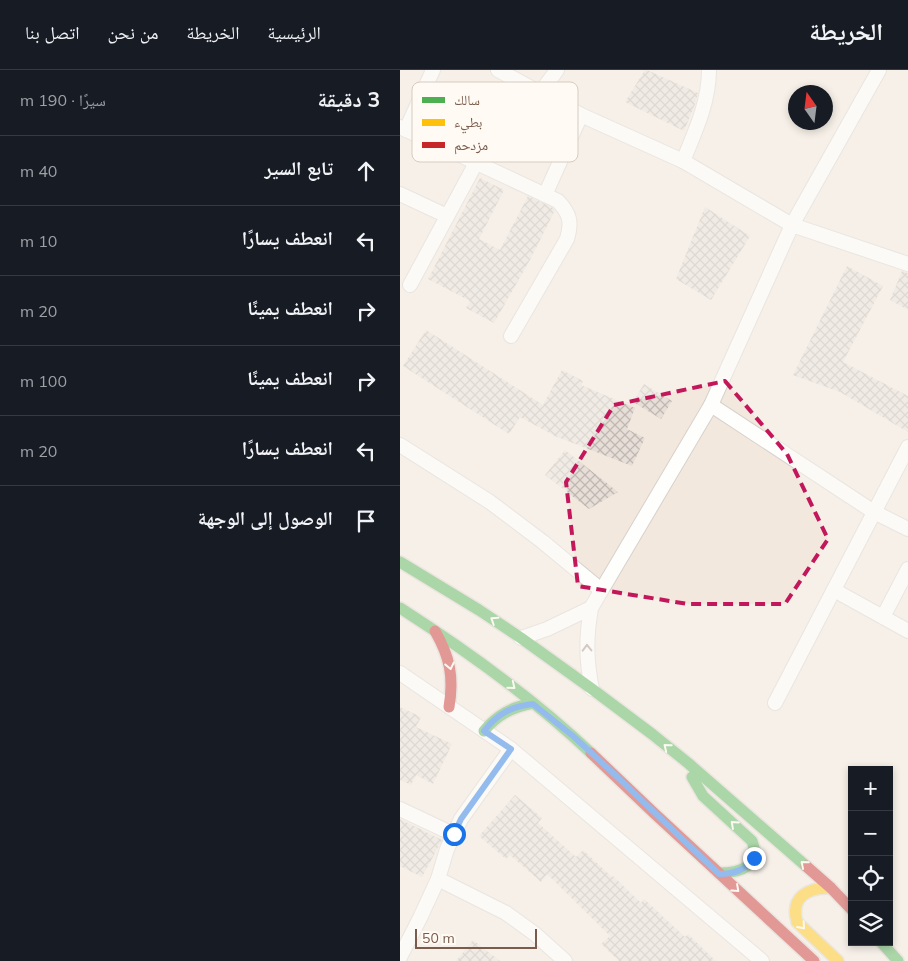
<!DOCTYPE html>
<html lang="ar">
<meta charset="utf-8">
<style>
body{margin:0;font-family:Mulish,"Noto Naskh Arabic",sans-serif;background:#242831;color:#f1f3f6;direction:rtl}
.controls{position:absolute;right:15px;bottom:15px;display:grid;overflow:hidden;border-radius:0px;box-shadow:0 2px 8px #0003}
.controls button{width:45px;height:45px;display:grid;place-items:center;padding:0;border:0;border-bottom:1px solid #363941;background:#171b24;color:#f1f3f6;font:25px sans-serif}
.compass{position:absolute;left:388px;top:15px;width:45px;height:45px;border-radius:50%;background:#171b24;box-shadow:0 2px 8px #0003;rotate:346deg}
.scale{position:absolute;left:15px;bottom:12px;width:122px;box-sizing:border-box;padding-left:5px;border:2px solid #7a5c4d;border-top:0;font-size:14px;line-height:18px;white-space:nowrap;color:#7a5c4d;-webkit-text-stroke:4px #fffaf3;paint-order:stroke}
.stop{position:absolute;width:15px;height:15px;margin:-11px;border:4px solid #1a73e8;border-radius:50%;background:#fff}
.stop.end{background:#1a73e8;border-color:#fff;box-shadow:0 1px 5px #0008}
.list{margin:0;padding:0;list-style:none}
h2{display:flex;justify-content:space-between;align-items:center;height:65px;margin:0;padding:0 20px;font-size:21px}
h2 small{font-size:16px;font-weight:400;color:#9ea1a6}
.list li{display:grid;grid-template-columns:32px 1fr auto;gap:15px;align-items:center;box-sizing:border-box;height:70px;padding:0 20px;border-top:1px solid #363941}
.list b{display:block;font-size:19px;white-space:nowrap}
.list em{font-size:16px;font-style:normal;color:#9ea1a6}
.icon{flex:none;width:28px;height:28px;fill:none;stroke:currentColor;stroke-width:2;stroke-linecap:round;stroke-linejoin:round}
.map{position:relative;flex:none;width:508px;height:891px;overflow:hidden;direction:ltr}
header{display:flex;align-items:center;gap:30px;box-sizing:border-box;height:70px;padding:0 25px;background:#171b24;border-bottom:1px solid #363941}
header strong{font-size:24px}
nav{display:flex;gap:28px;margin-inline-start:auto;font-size:18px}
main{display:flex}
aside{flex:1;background:#171b24}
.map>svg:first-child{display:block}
</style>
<header>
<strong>الخريطة</strong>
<nav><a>الرئيسية</a><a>الخريطة</a><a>من نحن</a><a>اتصل بنا</a></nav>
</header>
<main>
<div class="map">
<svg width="508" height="891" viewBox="0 0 508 891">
<defs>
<pattern id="building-cross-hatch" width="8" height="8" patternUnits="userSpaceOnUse" patternTransform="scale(1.25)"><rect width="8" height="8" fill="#e6ded7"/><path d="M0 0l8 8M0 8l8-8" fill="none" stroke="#bfb7b1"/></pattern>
</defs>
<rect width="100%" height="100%" fill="#f9f5f0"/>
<path fill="#f2e8de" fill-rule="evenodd" d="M0,0H508V891H0ZM396,22H426V52H396ZM452,700H489V872H452Z"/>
<g fill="url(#building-cross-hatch)">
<path d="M245,0H247L298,23L295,34L284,61L225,32Z"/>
<path d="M41,12L100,42L101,39L136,57L121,86L84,66L82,68L27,40Z"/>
<path d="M80,108L104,120L79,169L100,180L128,126L153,138L155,140L131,188L94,253L66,238L70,231L28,209Z"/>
<path d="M305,137L350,166L311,230L276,209Z"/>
<path d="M447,196L483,216L443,292L508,326V362L440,322L393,305Z"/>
<path d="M502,201L508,203V240L490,230Z"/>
<path d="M26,260L143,335L162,300L183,311L181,315L235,338L227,359L245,368L232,396L155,366L120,347L109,364L3,296Z"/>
<path d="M244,314L272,331L261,349L233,332Z"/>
<path d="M165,380L218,422L189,439L145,405Z"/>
<path d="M0,637L21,647L16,657L52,674L33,714L16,705L11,715L0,710Z"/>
<path d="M115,725L142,748L138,753L176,787L183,780L212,807L213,806L241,833L244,829L285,867L288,864L316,891H219L201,874L210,866L147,804L141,812L110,785L106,789L79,766Z"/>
<path d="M0,749L42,770L22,807L0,796Z"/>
<path d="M73,870L100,891H56Z"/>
</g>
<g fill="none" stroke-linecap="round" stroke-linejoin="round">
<defs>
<g id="street">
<path d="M98,0L181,45L283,91L392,155L508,194"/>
<path d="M140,23L157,0"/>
<path d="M0,57L158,131C170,144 172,152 167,169L111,266"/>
<path d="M6,60L33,0"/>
<path d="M283,91C295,62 309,32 309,0"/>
<path d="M0,124L47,146"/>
<path d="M145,125L181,45"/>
<path d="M10,215L76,93"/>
<path d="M311,335L474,442L508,459"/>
<path d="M0,375L90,432L143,472L201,520"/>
<path d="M434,520L508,561"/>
<path d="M483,547L508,499"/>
<path d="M121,568L147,559L191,538"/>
<path d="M0,603L111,679L362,891"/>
<path d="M192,619C186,590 186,567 191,538L311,335L392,155L479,0"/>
<path d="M375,633L508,377"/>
<path d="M0,739L53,764"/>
<path d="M38,809L106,843L135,864L165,891"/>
<path d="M0,887L20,848L38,809L47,779L61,749L111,679"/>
</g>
<g id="fast">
<path d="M0,492L79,540L121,568L192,619L252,664L288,693L406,796"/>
<path d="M0,538C67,581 133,628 191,683"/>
<path d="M84,661C97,645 112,637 133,633"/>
<path d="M292,707L303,726L352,771C362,796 340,803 319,803"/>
<path d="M481,872L498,891"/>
</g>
<path id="slow" d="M431,818C408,817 390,827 397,852L438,891"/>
<g id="jam">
<path d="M35,561C50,587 54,607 49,637"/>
<path d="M191,683L255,744L414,891"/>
<path d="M406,796L431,818L452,840"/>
</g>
</defs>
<use href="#street" stroke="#d7d1cb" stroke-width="16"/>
<use href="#fast" stroke="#dad1cc" stroke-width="14"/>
<use href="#slow" stroke="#dad1cc" stroke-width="14"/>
<use href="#jam" stroke="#dad1cc" stroke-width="14"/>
<use href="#street" stroke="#fefefd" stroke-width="14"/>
<use href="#fast" stroke="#4caf50" stroke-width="11"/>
<use href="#slow" stroke="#ffc107" stroke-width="11"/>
<use href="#jam" stroke="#c62828" stroke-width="11"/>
</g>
<defs><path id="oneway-chevron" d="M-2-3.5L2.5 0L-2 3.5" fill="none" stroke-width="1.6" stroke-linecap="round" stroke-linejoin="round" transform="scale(1.25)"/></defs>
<g stroke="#fffaf3">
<use href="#oneway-chevron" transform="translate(94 550) rotate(-147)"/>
<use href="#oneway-chevron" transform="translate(50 596) rotate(78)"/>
<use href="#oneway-chevron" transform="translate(112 616) rotate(39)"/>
<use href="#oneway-chevron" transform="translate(267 677) rotate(-141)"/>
<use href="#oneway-chevron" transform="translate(334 754) rotate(-138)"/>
<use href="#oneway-chevron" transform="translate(404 794) rotate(-139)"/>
<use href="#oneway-chevron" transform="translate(336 819) rotate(42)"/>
<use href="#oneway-chevron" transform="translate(402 856) rotate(48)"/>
</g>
<use stroke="#a8958b" href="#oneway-chevron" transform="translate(187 578) rotate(-91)"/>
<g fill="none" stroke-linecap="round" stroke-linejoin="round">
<path stroke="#1a73e8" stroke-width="6" d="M54,764L61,749L111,679L84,661C97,644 112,636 133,634L173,666L211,701L319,804C333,804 346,800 354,788"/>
</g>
<path d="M0 0H508V891H0ZM325,311L387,384L428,469L385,534H288L178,516L166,412L214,335Z" fill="#f9f5f0" fill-opacity=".55" fill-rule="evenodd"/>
<path fill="none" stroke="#c2185b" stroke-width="4" stroke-dasharray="10 6" stroke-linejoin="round" d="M325,311L387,384L428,469L385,534H288L178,516L166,412L214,335Z"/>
<rect x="12" y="12" width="166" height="80" rx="8" fill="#fffaf3" stroke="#d7cbc1" stroke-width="1"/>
<rect x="22" y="27" width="23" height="6" fill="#4caf50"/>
<rect x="22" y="49" width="23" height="7" fill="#ffc107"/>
<rect x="22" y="72" width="23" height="6" fill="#c62828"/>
<g font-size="14" fill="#7a5c4d">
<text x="54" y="35">سالك</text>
<text x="54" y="57">بطيء</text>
<text x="54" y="80">مزدحم</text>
</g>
</svg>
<div class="controls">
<button>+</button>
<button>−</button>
<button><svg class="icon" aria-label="locate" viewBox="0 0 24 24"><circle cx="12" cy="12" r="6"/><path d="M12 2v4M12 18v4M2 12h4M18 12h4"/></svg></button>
<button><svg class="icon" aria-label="layers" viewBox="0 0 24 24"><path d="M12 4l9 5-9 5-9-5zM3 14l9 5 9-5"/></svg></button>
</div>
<svg class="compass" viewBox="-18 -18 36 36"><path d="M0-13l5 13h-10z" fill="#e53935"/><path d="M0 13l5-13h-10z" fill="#9ea1a6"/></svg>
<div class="scale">50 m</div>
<div class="stop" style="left:54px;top:764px"></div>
<div class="stop end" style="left:354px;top:788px"></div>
</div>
<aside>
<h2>3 دقيقة<small>سيرًا · 190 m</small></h2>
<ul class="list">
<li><svg class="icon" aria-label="ahead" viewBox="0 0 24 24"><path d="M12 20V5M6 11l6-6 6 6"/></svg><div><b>تابع السير</b></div><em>40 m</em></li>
<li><svg class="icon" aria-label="left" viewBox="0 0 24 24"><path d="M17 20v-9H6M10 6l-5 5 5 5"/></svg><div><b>انعطف يسارًا</b></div><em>10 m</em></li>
<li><svg class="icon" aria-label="right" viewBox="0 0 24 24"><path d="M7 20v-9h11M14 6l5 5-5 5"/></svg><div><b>انعطف يمينًا</b></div><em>20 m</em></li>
<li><svg class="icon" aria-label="right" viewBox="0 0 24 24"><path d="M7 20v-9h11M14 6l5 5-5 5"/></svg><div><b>انعطف يمينًا</b></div><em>100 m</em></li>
<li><svg class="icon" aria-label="left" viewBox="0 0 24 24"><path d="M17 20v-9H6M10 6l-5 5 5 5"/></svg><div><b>انعطف يسارًا</b></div><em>20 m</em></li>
<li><svg class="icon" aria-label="arrive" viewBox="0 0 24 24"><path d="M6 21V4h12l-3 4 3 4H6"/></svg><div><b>الوصول إلى الوجهة</b></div></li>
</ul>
</aside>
</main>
